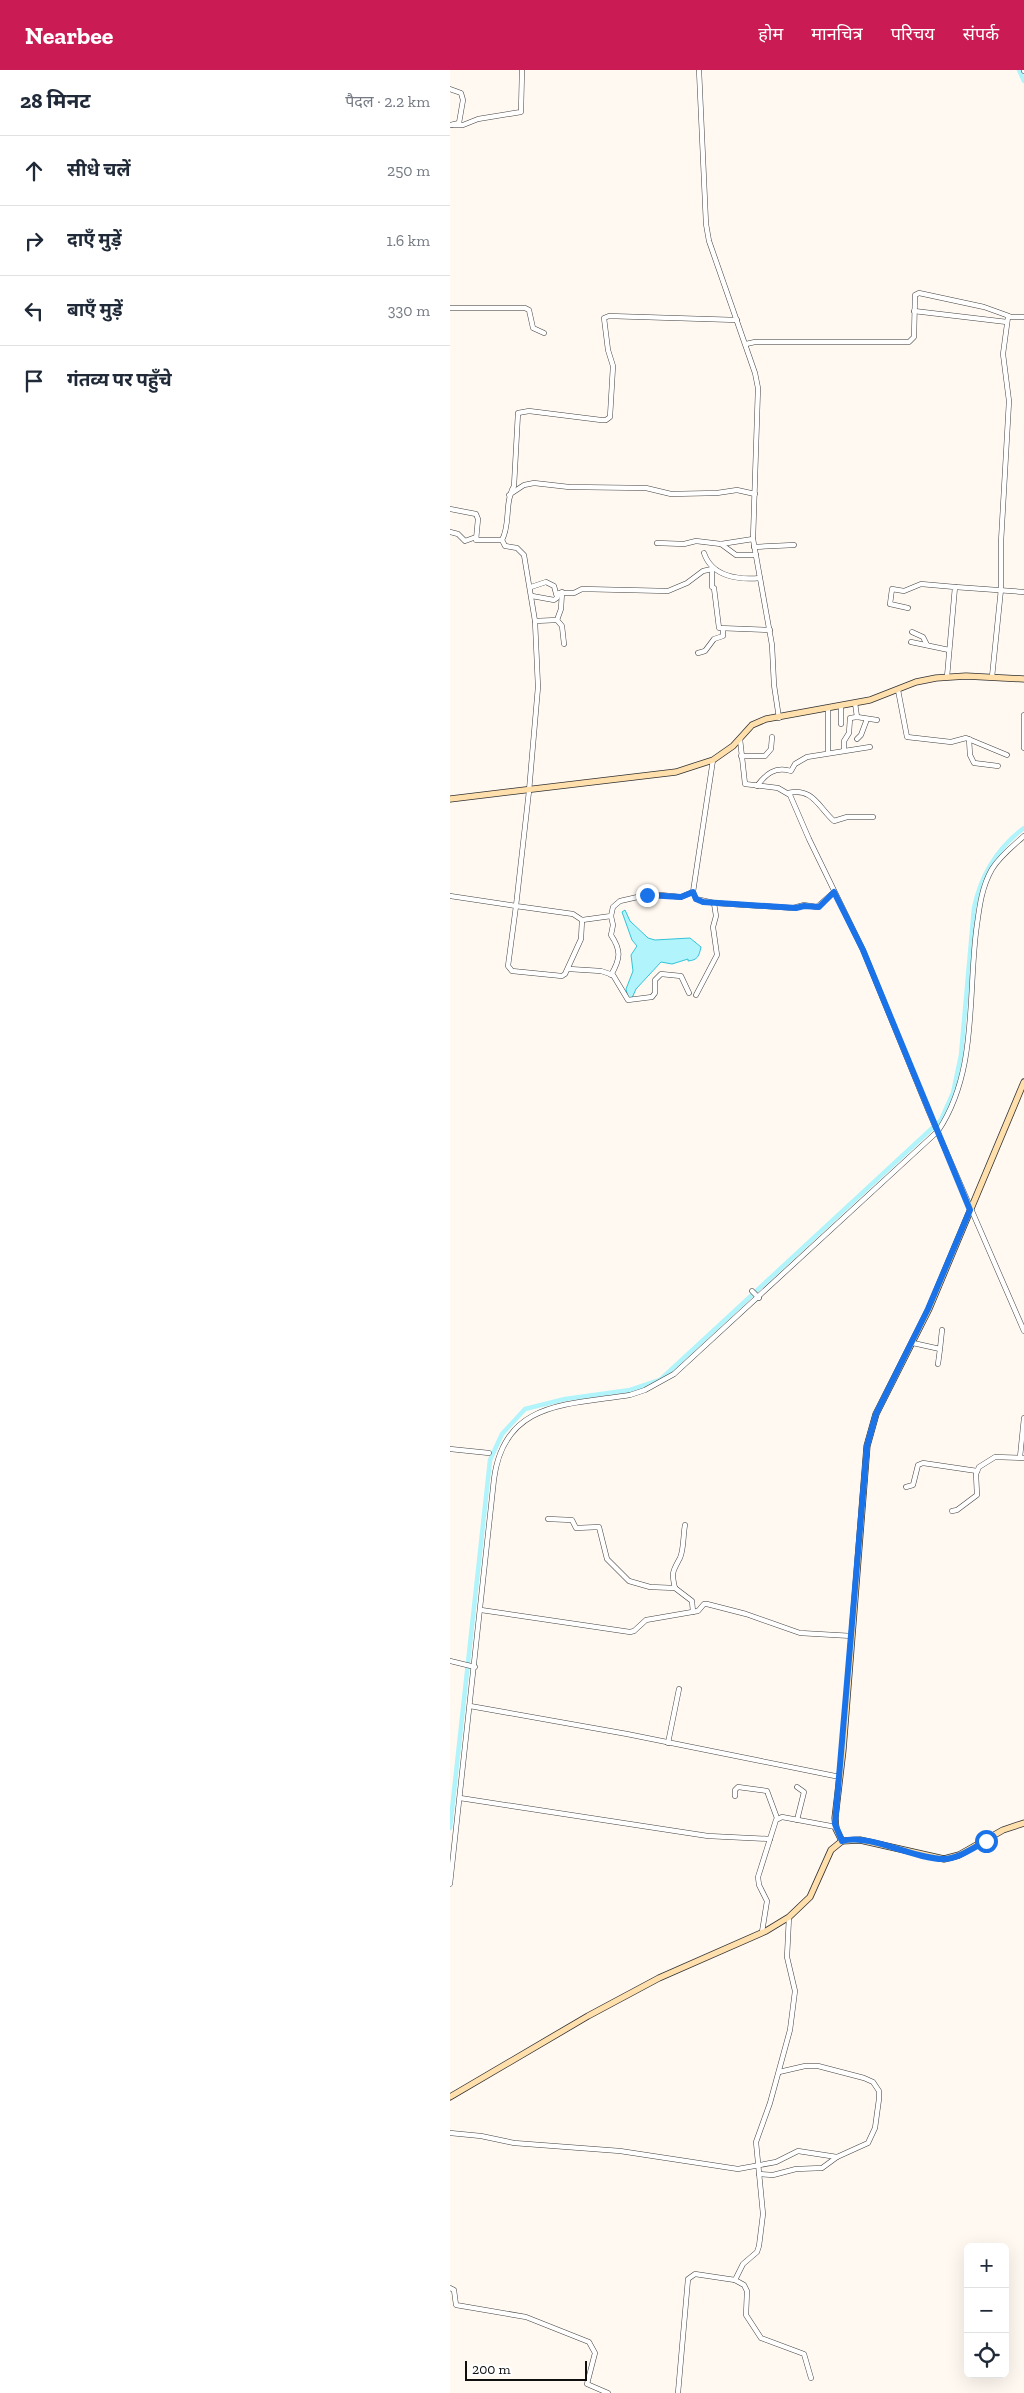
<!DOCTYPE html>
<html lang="hi">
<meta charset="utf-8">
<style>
body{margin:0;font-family:"Zilla Slab","Noto Sans Devanagari",serif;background:#f6f6f7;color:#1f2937}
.controls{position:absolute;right:15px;bottom:15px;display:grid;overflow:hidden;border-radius:8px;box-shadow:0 5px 20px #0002}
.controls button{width:45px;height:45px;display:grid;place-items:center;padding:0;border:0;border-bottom:1px solid #e0e1e3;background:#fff;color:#1f2937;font:25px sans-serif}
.scale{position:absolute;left:15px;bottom:12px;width:122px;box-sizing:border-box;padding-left:5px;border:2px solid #0f0f0f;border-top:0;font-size:14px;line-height:18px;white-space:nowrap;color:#0f0f0f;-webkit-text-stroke:4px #fff;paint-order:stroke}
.stop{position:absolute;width:15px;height:15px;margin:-11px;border:4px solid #1a73e8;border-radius:50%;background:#fff}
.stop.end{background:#1a73e8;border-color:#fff;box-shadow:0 1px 5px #0008}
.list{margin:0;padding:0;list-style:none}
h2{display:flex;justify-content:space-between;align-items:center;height:65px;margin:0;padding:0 20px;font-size:21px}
h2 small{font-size:16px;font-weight:400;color:#747a83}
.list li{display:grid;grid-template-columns:32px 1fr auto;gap:15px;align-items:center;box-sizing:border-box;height:70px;padding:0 20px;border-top:1px solid #e0e1e3}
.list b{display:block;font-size:19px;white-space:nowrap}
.list em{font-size:16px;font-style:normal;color:#747a83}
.icon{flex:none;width:28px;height:28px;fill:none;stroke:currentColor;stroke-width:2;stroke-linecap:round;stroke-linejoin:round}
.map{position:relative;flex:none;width:574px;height:2323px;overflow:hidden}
header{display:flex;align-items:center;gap:30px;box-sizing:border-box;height:70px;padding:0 25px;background:#cb1b54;color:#fff}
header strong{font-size:24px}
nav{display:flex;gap:28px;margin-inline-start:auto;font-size:18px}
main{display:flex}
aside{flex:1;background:#fff}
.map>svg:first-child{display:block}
</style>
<header>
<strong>Nearbee</strong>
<nav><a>होम</a><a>मानचित्र</a><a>परिचय</a><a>संपर्क</a></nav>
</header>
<main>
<aside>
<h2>28 मिनट<small>पैदल · 2.2 km</small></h2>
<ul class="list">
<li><svg class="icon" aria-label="ahead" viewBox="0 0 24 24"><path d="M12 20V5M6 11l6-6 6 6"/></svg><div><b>सीधे चलें</b></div><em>250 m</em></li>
<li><svg class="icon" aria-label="right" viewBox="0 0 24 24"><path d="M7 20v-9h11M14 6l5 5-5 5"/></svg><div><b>दाएँ मुड़ें</b></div><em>1.6 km</em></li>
<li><svg class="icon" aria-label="left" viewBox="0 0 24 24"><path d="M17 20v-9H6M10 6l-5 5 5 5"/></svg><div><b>बाएँ मुड़ें</b></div><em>330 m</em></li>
<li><svg class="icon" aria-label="arrive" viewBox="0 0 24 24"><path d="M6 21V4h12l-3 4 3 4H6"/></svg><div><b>गंतव्य पर पहुँचे</b></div></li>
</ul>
</aside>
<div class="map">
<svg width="574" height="2323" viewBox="0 0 574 2323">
<rect width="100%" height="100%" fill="#fff9f1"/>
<path fill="#b2f4fb" stroke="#33c4d8" d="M175,840L180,851L198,868L205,870L240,868L251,877C249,886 248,890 238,891V889L222,894L211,892L186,919L182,928H178L176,919L183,901L181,885L187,876L182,870L172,842Z"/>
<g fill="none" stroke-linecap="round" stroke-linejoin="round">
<g stroke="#b2f4fb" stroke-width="4.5">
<path d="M569,0L574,11"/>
<path d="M0,1758L40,1390L52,1364L75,1339L115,1329L180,1320L210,1310L491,1050L503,1023L511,985L524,838C531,805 546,779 574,758"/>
</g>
<defs>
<g id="street">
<path d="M249,0L256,154L259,171L305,303L308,318L303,469L322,575L324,615L329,648"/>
<path d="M574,0V1"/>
<path d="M0,19L11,23L13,30L9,53L0,55"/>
<path d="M3,55H13L28,49L71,42L72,0"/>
<path d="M0,238H75L79,240L83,258L94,263"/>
<path d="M464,241L557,252"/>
<path d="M296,274L305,272H459L464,267L465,225L469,223L534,237L559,246"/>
<path d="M59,425L74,415L84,413L119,417L196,418L221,424L267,423L287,420L305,424"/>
<path d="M0,439L26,444L28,449L26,470H52"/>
<path d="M0,462L8,464L15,471L26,467"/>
<path d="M207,473L234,474L246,471L271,474L303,469"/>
<path d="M271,474L286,485H306"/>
<path d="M304,477L344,475"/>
<path d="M254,483C262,507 289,510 310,508"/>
<path d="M262,497V517L264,518L269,558L320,560"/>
<path d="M81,517L96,512L104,516L107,527"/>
<path d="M505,517L574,522"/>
<path d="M82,526L104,530L107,528L109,523H124L132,519L218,521L237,513L253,501L262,499"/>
<path d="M458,538L440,534L442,519L454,521L471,514L505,517L497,607"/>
<path d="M107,550L112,556L114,574"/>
<path d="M85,551L107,550L111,539L112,522"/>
<path d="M462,562L473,567L477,575"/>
<path d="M461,572L499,580"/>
<path d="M248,583L255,581L264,569L273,566V559"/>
<path d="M542,607L551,519V472L559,331L553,284L558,247H574"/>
<path d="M448,620L457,667L501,672L516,668L557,685"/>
<path d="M405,633L407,647"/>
<path d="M574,645V678"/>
<path d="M391,654V636"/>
<path d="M290,669L295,714L328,718L340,725L359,769L413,880L479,1042L574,1261"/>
<path d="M407,669L411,665L417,649"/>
<path d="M519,669L520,685L524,693L548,696"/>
<path d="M394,680V671L399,663L400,648L407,647L427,650"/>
<path d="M378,683V639"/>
<path d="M291,686H315L321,679L322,667"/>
<path d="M263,690L243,822L246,829L264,833L343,838L354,835L367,837L384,822"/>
<path d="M307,716C316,704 325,696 341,701L345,694L357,687L420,677"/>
<path d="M338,723C363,717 369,738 384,751L397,747H423"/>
<path d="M243,822L231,827L201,824L170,831L163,837L161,846L132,850L123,844L66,836L79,721L88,617L85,551L74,485L67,478L55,476L52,470C61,453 54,433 64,416L68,343L79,341L151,350H156L160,347L163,296L158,280L154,248L159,246L287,250"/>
<path d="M0,826L66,836L58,896L62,901L112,906L115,904L131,869L132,850"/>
<path d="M161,846L163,855L161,865C171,880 171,888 161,905"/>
<path d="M119,899L151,901L163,905L178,930L202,927L205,923V910L211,904L231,906L239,923"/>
<path d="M246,925L267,885L263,857L266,846L264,833"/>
<path d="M302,1221L309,1228"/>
<path d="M463,1273L490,1279L492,1260"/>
<path d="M488,1294L490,1279"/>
<path d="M0,1379L39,1383"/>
<path d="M570,1387L574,1348"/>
<path d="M456,1417L463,1415L468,1395L473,1393L527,1401"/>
<path d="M502,1441L507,1440L527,1425L526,1404L529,1397L545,1387L574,1388"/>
<path d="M98,1449L122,1450L126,1458L149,1457L157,1489L179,1511L200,1517L225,1518L242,1531L243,1542"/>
<path d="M225,1518C221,1502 223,1501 230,1488C234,1479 233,1465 235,1455"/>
<path d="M31,1540L180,1562L184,1561L196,1550L248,1541L254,1534H257L296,1544L350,1563L402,1566"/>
<path d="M0,1591L25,1597"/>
<path d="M20,1636L177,1664L390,1707"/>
<path d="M218,1673L229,1619"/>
<path d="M347,1717L354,1722L347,1750"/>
<path d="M285,1726V1720L288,1717L317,1721L327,1748"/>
<path d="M10,1728L258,1766L320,1769"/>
<path d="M0,1814L44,1409C54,1331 117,1335 180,1325L195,1320L224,1304L488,1061C527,1003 518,929 526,862C529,840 531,818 542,799C550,786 563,776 574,766"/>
<path d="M312,1862L317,1831L309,1815L308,1807L326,1750L332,1747L386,1757"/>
<path d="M0,2063L31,2066L64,2073L170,2081L288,2099L326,2092L348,2081L387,2087"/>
<path d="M309,2104L323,2105L346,2099L372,2098L387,2087L418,2073L425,2058L429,2029V2021L423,2012L414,2008L368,1996H355L329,2002"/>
<path d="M285,2210L294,2215L297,2221L296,2245L311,2268L354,2284L361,2308"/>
<path d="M0,2218L4,2220L6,2235L76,2247L139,2272L145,2283L137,2314L158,2323"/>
<path d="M228,2323L238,2209L245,2204L285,2210L293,2194L307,2182L309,2176L313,2144L306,2072L320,2033L340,1960L345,1921L337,1887L339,1847"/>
</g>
<g id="secondary">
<path d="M0,729L226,702L263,690L283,676L302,655L316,649L420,630L466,612L486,608L516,606L574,609"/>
<path d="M392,1771L386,1759L385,1748L393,1680L417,1376L426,1344L479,1239L574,1012"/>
<path d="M0,2027L138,1946L209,1908L316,1861L339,1847L360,1827L381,1780L392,1771L410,1770L494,1789L509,1785L553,1760L574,1753"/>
</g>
</defs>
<use href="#street" stroke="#424242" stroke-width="5.5"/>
<use href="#secondary" stroke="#313131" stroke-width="7"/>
<use href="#street" stroke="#fff" stroke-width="4.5"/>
<use href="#secondary" stroke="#ffdfac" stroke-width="5.5"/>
</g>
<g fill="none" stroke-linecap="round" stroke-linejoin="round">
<path stroke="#1a73e8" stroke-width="6" d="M197,825L231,827L243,822L246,829L253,832L346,838L354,836L369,837L384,822L413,880L520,1140L478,1239L426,1344L417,1376L385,1754L392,1771C420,1763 463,1789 493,1789C508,1789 523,1778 536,1771"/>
</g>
</svg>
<div class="controls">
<button>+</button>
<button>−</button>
<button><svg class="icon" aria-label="locate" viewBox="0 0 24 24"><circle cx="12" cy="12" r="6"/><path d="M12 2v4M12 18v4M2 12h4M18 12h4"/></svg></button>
</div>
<div class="scale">200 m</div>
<div class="stop" style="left:536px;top:1771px"></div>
<div class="stop end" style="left:197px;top:825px"></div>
</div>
</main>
